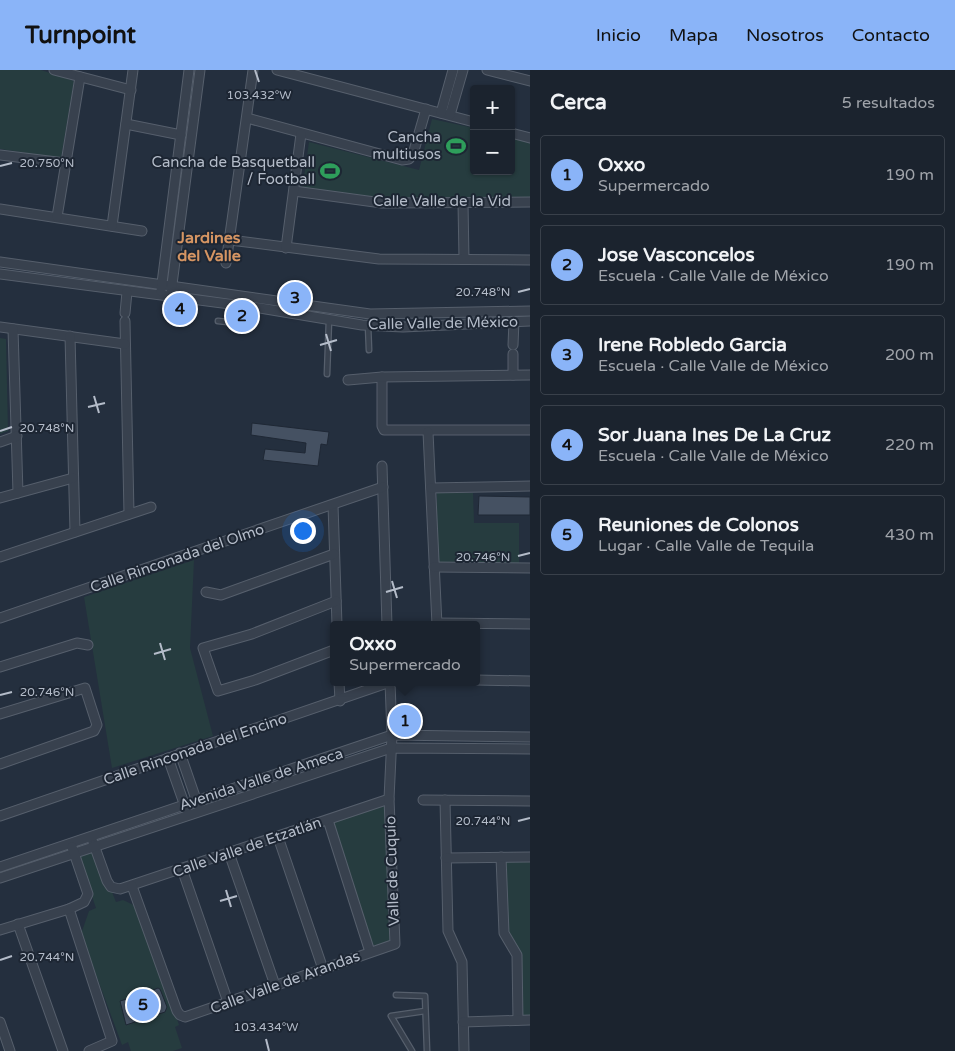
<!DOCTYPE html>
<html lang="es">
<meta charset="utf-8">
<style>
body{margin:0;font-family:"Varela Round",sans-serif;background:#282f3a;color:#f1f3f6}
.controls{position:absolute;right:15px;top:15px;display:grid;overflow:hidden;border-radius:5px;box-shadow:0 1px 4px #0004}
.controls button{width:45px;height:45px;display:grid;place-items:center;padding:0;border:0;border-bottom:1px solid #39404a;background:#1b232e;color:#f1f3f6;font:25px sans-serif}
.you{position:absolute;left:302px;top:460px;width:18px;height:18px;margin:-12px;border:4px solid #fff;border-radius:50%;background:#1a73e8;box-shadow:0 0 0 8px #1a73e833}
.badge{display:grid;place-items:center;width:32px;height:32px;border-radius:50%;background:#8ab4f8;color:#111;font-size:16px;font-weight:700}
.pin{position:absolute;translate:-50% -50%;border:2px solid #fff;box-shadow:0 1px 5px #0006}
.popup{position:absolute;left:330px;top:551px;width:150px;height:65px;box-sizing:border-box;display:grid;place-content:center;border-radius:5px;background:#1b232e;filter:drop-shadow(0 1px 4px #0005);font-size:16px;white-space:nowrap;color:#a0a4aa}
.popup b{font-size:19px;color:#f1f3f6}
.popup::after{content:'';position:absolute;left:50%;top:100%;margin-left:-10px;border:10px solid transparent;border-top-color:#1b232e}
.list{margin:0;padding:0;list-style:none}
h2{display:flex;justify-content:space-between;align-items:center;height:65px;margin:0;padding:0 20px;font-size:21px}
h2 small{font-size:16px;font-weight:400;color:#a0a4aa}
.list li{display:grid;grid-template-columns:32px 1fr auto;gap:15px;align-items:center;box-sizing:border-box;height:80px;margin:0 10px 10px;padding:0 10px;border:1px solid #39404a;border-radius:5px}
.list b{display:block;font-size:19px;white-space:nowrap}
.list p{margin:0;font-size:16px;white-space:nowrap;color:#a0a4aa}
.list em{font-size:16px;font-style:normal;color:#a0a4aa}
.map{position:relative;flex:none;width:530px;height:981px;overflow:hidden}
header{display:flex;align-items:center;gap:30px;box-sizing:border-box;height:70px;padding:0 25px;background:#8ab4f8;color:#111}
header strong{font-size:24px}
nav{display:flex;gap:28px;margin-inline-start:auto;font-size:18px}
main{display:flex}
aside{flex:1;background:#1b232e}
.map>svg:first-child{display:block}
</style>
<header>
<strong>Turnpoint</strong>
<nav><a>Inicio</a><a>Mapa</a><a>Nosotros</a><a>Contacto</a></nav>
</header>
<main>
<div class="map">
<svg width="530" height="981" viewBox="0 0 530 981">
<rect width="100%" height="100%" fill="#242f3e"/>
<g fill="#263c3f">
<path d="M0,0H41L74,11L61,88L0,79Z"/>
<path d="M432,49L474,58V101H511V67L530,71V129L383,130L302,121L309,72L419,100Z"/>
<path d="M0,268L6,269L8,361L0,364Z"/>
<path d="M437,423H473L474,453H519V494L437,495Z"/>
<path d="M194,490L190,578L213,666L112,698L84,527Z"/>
<path d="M380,734L385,738L390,873L377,876L371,874L330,751Z"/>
<path d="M95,780L116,832L123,830L140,838L179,955L175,957L182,978L173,981H131L128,972L122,975L81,864L89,841L96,838L78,787Z"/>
<path d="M503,791L530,792V948H521L519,885L506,863Z"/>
</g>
<g fill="#455162" stroke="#1f2835">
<path d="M252,353L329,362L327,375L321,374L318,396L263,390L265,379L305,383L306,373L251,365Z"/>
<path d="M479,426L530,427V445H478Z"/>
<path d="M397,644H412V658H398Z"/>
<path d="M158,918L160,919L167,937L165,942L126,955L120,931L127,929L131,923L137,919L151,921Z"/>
</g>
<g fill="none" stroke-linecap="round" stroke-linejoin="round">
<defs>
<g id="lane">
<path d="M218,251L246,254"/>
<path d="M232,252L233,235"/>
<path d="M368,255L369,280"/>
<path d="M327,304L329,250"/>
<path d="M396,925L425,926L427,981"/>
<path d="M412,981L391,946L425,941"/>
</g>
<g id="street">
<path d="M54,0L131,20"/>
<path d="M277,0L474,52"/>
<path d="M487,0L530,11"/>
<path d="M441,43L453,0"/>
<path d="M450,45L463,0"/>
<path d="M247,48L402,90L409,89L413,84L426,39"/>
<path d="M126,54L181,65"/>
<path d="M511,63L530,68"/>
<path d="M0,85L65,93"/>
<path d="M294,121L382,133L530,132"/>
<path d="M463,133L464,189"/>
<path d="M0,139L142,161"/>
<path d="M57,147L80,7"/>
<path d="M112,156L133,0"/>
<path d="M230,170L379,189L530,190"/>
<path d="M286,178L301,64"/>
<path d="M0,192L370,244L530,241"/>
<path d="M226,193L253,0"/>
<path d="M0,204L260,238L362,255L403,257L530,251"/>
<path d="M161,221L189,0"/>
<path d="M171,222L200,0"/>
<path d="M125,243L127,222"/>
<path d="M125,251L129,444"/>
<path d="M0,257L125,274"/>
<path d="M13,259L18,423"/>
<path d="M70,266L75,462"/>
<path d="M513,275L514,251"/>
<path d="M513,305V284"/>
<path d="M382,307V356L384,360H530"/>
<path d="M348,310L382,307L530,305"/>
<path d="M428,362L437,555"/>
<path d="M0,372L17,366"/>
<path d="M382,396L387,555"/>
<path d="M431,418L530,416"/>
<path d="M0,428L73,408"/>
<path d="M333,435L337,555"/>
<path d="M0,487L151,437"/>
<path d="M434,497L530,498"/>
<path d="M206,522L221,525L334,484"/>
<path d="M0,548L383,417"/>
<path d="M437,553L530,554"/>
<path d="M334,580L255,610L218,621L203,578L252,564L336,531"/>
<path d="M0,597L77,573L88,575"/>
<path d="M476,610L530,611"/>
<path d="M339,612L340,631"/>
<path d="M0,644L85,618L97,655L94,661L0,694"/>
<path d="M180,683L198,735"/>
<path d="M168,688L186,739"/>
<path d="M423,730L530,731"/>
<path d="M445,730L448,861L462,892L464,981"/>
<path d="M0,746L390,612"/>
<path d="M328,750L370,882"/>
<path d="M278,767L323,899"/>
<path d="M93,772L107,811L111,817L120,819L389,729"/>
<path d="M229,783L275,915"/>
<path d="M501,787L504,863L517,885L518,950"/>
<path d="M446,788L530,787"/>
<path d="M0,797L392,665L530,667"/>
<path d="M182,799L228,932"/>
<path d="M0,808L391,678L530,679"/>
<path d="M132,816L177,941L180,945L185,947L395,874L389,729L392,665L390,612"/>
<path d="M69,839L112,971L89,981"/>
<path d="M18,854L63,981"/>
<path d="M0,860L69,839L84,832L88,824L72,777"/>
<path d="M0,952L10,981"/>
<path d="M463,952L530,950"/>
</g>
</defs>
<use href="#lane" stroke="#565f6c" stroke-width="7"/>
<use href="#street" stroke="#565f6c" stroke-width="11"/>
<use href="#lane" stroke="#38414e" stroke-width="4.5"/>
<use href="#street" stroke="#38414e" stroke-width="9"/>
</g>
<path fill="none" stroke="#b4bcc9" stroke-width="2" d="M255,0L259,12M0,96L12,93M518,222L530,219M326,264L331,281M320,275L337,270M94,326L99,343M88,337L105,333M0,361L12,357M518,486L530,483M392,511L397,528M386,522L403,517M160,573L165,590M154,584L171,579M0,625L12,622M518,751L530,748M226,820L231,837M220,831L237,826M0,890L12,886M266,969L269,981"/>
<defs>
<symbol id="stadium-bare" viewBox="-9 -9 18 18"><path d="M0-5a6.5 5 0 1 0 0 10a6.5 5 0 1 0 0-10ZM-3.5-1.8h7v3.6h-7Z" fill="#2e9e5b" stroke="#1d2633" stroke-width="2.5" paint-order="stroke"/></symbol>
</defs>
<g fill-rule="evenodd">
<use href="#stadium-bare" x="442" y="62" width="28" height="28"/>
<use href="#stadium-bare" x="316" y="87" width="28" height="28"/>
</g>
<g text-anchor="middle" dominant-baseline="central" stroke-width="4" stroke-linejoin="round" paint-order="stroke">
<g font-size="15" fill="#b4bcc9" stroke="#1d2633" text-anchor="end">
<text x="441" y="67">Cancha<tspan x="441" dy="17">multiusos</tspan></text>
<text x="315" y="92">Cancha de Basquetball<tspan x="315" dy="17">/ Football</tspan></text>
</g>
<g font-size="15" fill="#b4bcc9" stroke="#1d2633">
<text x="442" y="131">Calle Valle de la Vid</text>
<text transform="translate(443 253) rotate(-1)">Calle Valle de México</text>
<text transform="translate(177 488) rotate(-19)">Calle Rinconada del Olmo</text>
<text transform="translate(195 679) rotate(-19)">Calle Rinconada del Encino</text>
<text transform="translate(261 709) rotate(-18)">Avenida Valle de Ameca</text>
<text transform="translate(247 777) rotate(-19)">Calle Valle de Etzatlán</text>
<text transform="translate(392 801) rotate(-92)">Valle de Cuquío</text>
<text transform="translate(285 912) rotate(-20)">Calle Valle de Arandas</text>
</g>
<g font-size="16" font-weight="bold" fill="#d59563" stroke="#1d2633">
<text x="209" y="168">Jardines<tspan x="209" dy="18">del Valle</tspan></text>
</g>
</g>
<g font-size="12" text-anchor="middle" fill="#b4bcc9" stroke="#1d2633" stroke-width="4" stroke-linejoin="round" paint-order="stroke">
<text x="259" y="29">103.432°W</text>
<text x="47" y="97">20.750°N</text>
<text x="483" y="226">20.748°N</text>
<text x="47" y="362">20.748°N</text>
<text x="483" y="491">20.746°N</text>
<text x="47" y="626">20.746°N</text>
<text x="483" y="755">20.744°N</text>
<text x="47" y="891">20.744°N</text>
<text x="266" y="961">103.434°W</text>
</g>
</svg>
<div class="controls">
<button>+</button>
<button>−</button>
</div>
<div class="you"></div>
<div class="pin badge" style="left:405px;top:651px">1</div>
<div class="popup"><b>Oxxo</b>Supermercado</div>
<div class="pin badge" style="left:242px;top:246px">2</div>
<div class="pin badge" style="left:295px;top:228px">3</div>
<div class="pin badge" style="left:180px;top:239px">4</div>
<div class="pin badge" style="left:143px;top:935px">5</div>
</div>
<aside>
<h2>Cerca<small>5 resultados</small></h2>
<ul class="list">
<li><span class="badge">1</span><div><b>Oxxo</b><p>Supermercado</p></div><em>190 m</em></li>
<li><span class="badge">2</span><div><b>Jose Vasconcelos</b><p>Escuela · Calle Valle de México</p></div><em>190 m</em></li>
<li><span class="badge">3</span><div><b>Irene Robledo Garcia</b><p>Escuela · Calle Valle de México</p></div><em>200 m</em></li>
<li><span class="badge">4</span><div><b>Sor Juana Ines De La Cruz</b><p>Escuela · Calle Valle de México</p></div><em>220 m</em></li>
<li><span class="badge">5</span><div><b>Reuniones de Colonos</b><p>Lugar · Calle Valle de Tequila</p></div><em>430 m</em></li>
</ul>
</aside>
</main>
